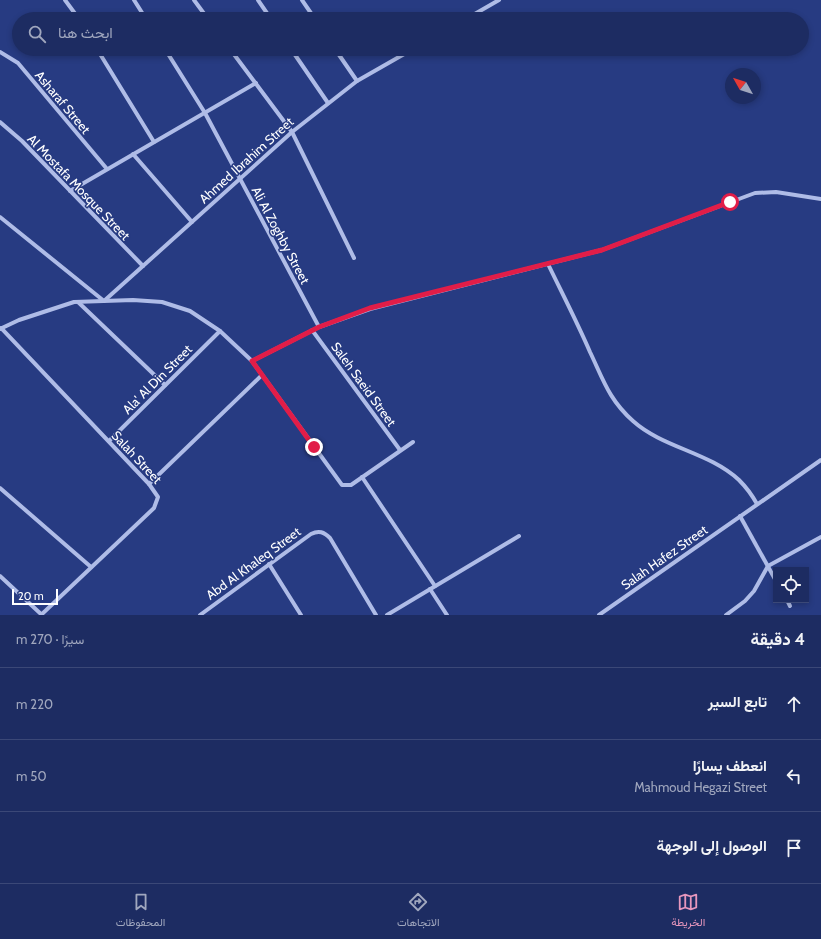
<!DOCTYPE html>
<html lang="ar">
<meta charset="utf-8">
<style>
body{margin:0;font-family:Cabin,Vazirmatn,sans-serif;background:#2a386b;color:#f1f3f6;direction:rtl}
.controls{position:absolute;right:12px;bottom:12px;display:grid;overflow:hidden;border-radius:0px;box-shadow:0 2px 6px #0003}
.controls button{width:36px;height:36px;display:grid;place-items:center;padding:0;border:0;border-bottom:1px solid #3b4877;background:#1d2c62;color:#f1f3f6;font:20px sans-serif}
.compass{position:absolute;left:725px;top:68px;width:36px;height:36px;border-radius:50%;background:#1d2c62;box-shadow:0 2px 6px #0003;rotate:309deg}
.scale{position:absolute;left:12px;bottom:10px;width:46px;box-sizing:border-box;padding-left:4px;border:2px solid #fff;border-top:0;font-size:11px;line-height:14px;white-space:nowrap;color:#fff;-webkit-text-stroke:3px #273b82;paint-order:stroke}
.stop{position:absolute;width:12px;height:12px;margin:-9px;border:3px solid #e11d48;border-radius:50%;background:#fff}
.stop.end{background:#e11d48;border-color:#fff;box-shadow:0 1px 4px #0008}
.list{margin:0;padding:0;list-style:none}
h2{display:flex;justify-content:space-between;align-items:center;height:52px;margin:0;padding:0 16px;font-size:17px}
h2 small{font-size:13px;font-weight:400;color:#a0a7be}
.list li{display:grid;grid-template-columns:26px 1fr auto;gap:12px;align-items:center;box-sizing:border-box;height:72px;padding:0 16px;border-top:1px solid #3b4877}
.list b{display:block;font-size:15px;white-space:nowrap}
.list p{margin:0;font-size:13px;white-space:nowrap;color:#a0a7be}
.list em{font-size:13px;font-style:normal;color:#a0a7be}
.icon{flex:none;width:22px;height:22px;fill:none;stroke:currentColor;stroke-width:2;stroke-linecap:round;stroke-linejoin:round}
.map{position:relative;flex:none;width:821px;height:615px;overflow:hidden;direction:ltr}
.search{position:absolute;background:#1d2c62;box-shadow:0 2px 6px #0003;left:12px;right:12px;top:12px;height:44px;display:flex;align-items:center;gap:10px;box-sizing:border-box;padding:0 14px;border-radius:22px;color:#a0a7be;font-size:15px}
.sheet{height:268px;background:#1d2c62}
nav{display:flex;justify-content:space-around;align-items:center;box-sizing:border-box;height:56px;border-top:1px solid #3b4877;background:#1d2c62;font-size:11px;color:#a0a7be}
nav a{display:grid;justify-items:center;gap:2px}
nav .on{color:#e797bd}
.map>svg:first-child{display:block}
</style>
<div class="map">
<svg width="821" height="615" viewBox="0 0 821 615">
<rect width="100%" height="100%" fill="#273b82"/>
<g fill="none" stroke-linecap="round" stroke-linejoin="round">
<g stroke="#afbce7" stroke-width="4">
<path d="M65,0L79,19"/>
<path d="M134,0L146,19"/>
<path d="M194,0L208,19"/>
<path d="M258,0L271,19"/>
<path d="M302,0L315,19"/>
<path d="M466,19L499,0"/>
<path d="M97,49L154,142"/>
<path d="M165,49L205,113L319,327"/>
<path d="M230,49L292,132L354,258"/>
<path d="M291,49L328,103"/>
<path d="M335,49L357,81"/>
<path d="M0,52L18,63L107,169"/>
<path d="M0,122L22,141L143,266"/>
<path d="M133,154L192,222"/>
<path d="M70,191L256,83"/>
<path d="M0,217L104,301L292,132L357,81L413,49"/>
<path d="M548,264C562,293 577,322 590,352C603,379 609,400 633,421C663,448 709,452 739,480C746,487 752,495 757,504"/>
<path d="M78,302L165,385"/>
<path d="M1,328L149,484L158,497L154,508L41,615"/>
<path d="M0,329L19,320L74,302L133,300L162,302L190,311L220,331L252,361L342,485H351L413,442"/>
<path d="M312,330L400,450"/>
<path d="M252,361L319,327L370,309L602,250L755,193L776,192L821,199"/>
<path d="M109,441L220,331"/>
<path d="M362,477L435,586"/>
<path d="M149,484L262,375"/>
<path d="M0,488L91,567"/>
<path d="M740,516L776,581"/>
<path d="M269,564L301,615"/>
<path d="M0,576L42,615"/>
<path d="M430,589L447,615"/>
<path d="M787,600L790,606"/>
<path d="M200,615L311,534C319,530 324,532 330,538L376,615"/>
<path d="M387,615L519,536"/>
<path d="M599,615L821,460"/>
<path d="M726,615L745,601L754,591L768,566L821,537"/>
</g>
</g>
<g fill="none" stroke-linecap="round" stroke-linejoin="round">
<path stroke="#e11d48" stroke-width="5" d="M314,447L252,361L319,327L370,308L602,250L730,202"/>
</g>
<g text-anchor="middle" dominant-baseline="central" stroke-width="3" stroke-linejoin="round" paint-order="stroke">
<g font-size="13" fill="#fff" stroke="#273b82">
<text transform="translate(63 102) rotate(50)">Asharaf Street</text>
<text transform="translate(246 160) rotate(-42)">Ahmed Ibrahim Street</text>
<text transform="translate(79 187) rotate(46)">Al Mostafa Mosque Street</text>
<text transform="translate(281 235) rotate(62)">Ali Al Zoghby Street</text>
<text transform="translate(157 379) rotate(-45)">Ala' Al Din Street</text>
<text transform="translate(364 384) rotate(54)">Saleh Saeid Street</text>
<text transform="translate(137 457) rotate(47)">Salah Street</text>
<text transform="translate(664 557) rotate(-35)">Salah Hafez Street</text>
<text transform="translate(253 563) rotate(-36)">Abd Al Khaleq Street</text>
</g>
</g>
</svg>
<div class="controls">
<button><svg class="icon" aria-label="locate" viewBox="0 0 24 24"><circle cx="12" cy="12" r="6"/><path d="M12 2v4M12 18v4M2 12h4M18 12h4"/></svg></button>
</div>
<svg class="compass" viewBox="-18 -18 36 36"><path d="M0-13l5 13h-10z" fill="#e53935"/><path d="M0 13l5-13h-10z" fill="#a0a7be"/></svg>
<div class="scale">20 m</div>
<div class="stop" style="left:730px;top:202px"></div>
<div class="stop end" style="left:314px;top:447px"></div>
<div class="search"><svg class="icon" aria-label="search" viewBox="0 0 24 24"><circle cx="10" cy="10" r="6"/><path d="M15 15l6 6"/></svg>ابحث هنا</div>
</div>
<section class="sheet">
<h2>4 دقيقة<small>سيرًا · 270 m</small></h2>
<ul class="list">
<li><svg class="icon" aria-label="ahead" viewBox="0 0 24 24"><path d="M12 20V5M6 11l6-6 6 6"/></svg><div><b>تابع السير</b></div><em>220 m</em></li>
<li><svg class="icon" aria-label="left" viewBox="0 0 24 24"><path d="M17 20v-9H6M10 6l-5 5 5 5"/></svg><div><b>انعطف يسارًا</b><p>Mahmoud Hegazi Street</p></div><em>50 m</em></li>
<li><svg class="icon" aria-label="arrive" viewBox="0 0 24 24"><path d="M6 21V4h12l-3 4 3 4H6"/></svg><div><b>الوصول إلى الوجهة</b></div></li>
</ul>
</section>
<nav>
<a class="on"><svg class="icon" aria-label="map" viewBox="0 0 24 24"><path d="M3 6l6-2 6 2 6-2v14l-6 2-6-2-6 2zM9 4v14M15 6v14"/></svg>الخريطة</a>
<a><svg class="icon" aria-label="directions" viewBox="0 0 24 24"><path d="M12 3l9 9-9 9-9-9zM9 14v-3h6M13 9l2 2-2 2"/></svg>الاتجاهات</a>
<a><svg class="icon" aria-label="saved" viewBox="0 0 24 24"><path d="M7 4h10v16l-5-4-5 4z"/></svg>المحفوظات</a>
</nav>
